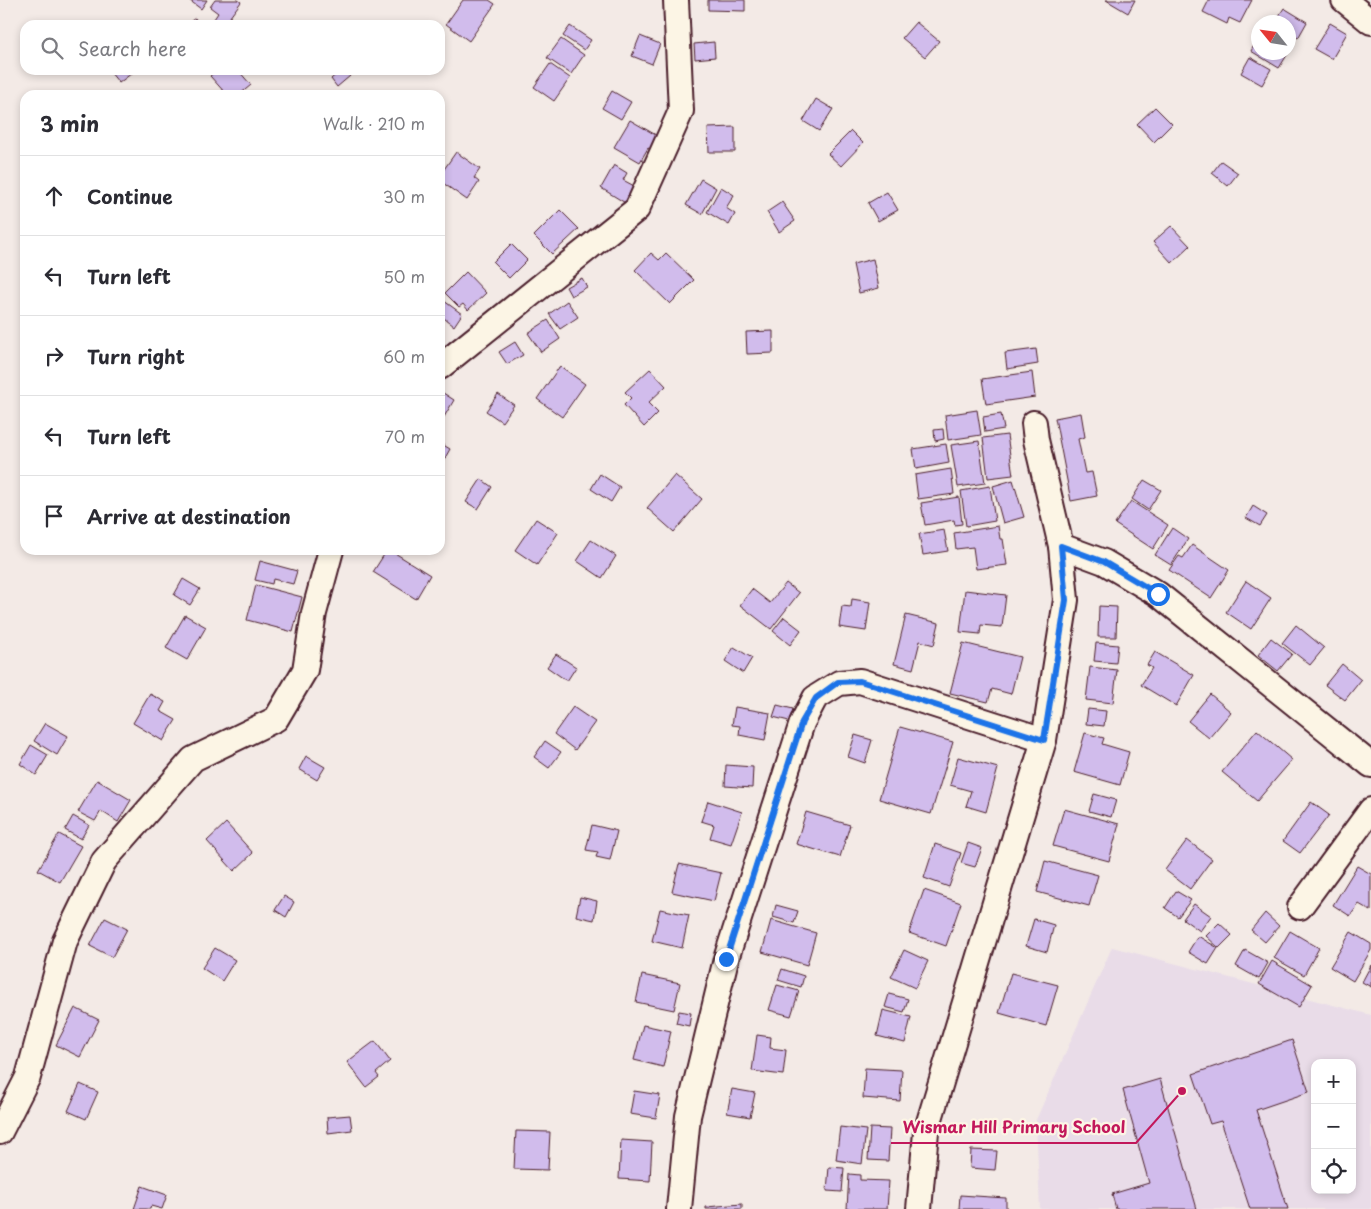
<!DOCTYPE html>
<meta charset="utf-8">
<style>
body{margin:0;font-family:"Playpen Sans",sans-serif;background:#f7f7f7;color:#2b2b33}
.controls{position:absolute;right:15px;bottom:15px;display:grid;overflow:hidden;border-radius:10px;box-shadow:0 2px 8px #0003}
.controls button{width:45px;height:45px;display:grid;place-items:center;padding:0;border:0;border-bottom:1px solid #e1e1e2;background:#fff;color:#2b2b33;font:25px sans-serif}
.compass{position:absolute;left:1251px;top:15px;width:45px;height:45px;border-radius:50%;background:#fff;box-shadow:0 2px 8px #0003;rotate:300deg}
.stop{position:absolute;width:15px;height:15px;margin:-11px;border:4px solid #1a73e8;border-radius:50%;background:#fff}
.stop.end{background:#1a73e8;border-color:#fff;box-shadow:0 1px 5px #0008}
.list{margin:0;padding:0;list-style:none}
h2{display:flex;justify-content:space-between;align-items:center;height:65px;margin:0;padding:0 20px;font-size:21px}
h2 small{font-size:16px;font-weight:400;color:#7c7c81}
.list li{display:grid;grid-template-columns:32px 1fr auto;gap:15px;align-items:center;box-sizing:border-box;height:80px;padding:0 20px;border-top:1px solid #e1e1e2}
.list b{display:block;font-size:19px;white-space:nowrap}
.list em{font-size:16px;font-style:normal;color:#7c7c81}
.icon{flex:none;width:28px;height:28px;fill:none;stroke:currentColor;stroke-width:2;stroke-linecap:round;stroke-linejoin:round}
.map{position:relative;flex:none;width:1371px;height:1209px;overflow:hidden}
.search{position:absolute;background:#fff;box-shadow:0 2px 8px #0003;left:20px;top:20px;width:425px;height:55px;display:flex;align-items:center;gap:12px;box-sizing:border-box;padding:0 18px;border-radius:15px;color:#7c7c81;font-size:19px}
.panel{position:absolute;background:#fff;box-shadow:0 2px 8px #0003;left:20px;top:90px;width:425px;height:465px;border-radius:15px}
.map>svg:first-child{display:block}
</style>
<div class="map">
<svg width="1371" height="1209" viewBox="0 0 1371 1209">
<rect width="100%" height="100%" fill="#f3eae6"/>
<filter id="ink" filterUnits="userSpaceOnUse"><feTurbulence type="fractalNoise" baseFrequency=".02" numOctaves="2"/><feDisplacementMap in="SourceGraphic" scale="10" xChannelSelector="R" yChannelSelector="G"/><feConvolveMatrix kernelMatrix="1 2 1 2 8 2 1 2 1" color-interpolation-filters="sRGB"/></filter>
<g filter="url(#ink)">
<path fill="#e9dce8" fill-rule="evenodd" d="M1112,947L1371,1015V1209H1040L1036,1120ZM1315,1063H1352V1190H1315Z"/>
<g fill="#d1bcec" stroke="#4a1f2b">
<path d="M189,0H207L201,9Z"/>
<path d="M215,0H238L241,2L224,25L214,19L218,13L210,7Z"/>
<path d="M463,0H489L495,4L469,41L446,24Z"/>
<path d="M708,0H745V11L708,10Z"/>
<path d="M1106,0H1135L1128,13Z"/>
<path d="M1209,0H1252L1240,23L1229,18L1227,24L1203,12Z"/>
<path d="M1284,8L1307,22L1298,38L1288,32V22H1275Z"/>
<path d="M195,18L200,25H186Z"/>
<path d="M916,22L939,41L925,57L902,38Z"/>
<path d="M1330,23L1347,33L1332,59L1314,49Z"/>
<path d="M570,26L591,40L584,50L563,36Z"/>
<path d="M640,36L660,44L652,64L632,56Z"/>
<path d="M1258,38V52H1288V44L1292,47L1279,68L1251,51Z"/>
<path d="M561,39L584,55L571,74L547,58Z"/>
<path d="M714,42L715,57L695,59L694,44Z"/>
<path d="M1250,57L1271,69L1262,85L1241,73Z"/>
<path d="M550,64L570,78L554,101L534,87Z"/>
<path d="M113,70H136L119,83L110,72Z"/>
<path d="M217,70H238L251,85L239,95H227L210,76Z"/>
<path d="M341,70H346L350,76L337,87L331,79Z"/>
<path d="M612,91L631,102L621,119L602,108Z"/>
<path d="M816,99L833,109L819,131L803,121Z"/>
<path d="M1155,107L1172,124L1154,142L1137,124Z"/>
<path d="M630,120L661,138L653,151L648,148L640,162L614,147Z"/>
<path d="M735,127V152H709L708,128Z"/>
<path d="M851,131L863,143L841,166L828,154Z"/>
<path d="M456,152L480,169L474,178L479,182L467,200L440,181V175Z"/>
<path d="M1221,161L1238,173L1228,186L1212,173Z"/>
<path d="M614,165L627,173L623,180L636,187L627,204L601,188Z"/>
<path d="M701,179L716,188L702,214L686,205Z"/>
<path d="M721,187L734,195L726,208L735,214L729,225L707,212Z"/>
<path d="M887,192L898,210L878,221L868,203Z"/>
<path d="M782,202L795,221L779,232L767,212Z"/>
<path d="M560,210L579,229L552,254L534,236Z"/>
<path d="M1171,226L1190,246L1172,263L1153,242Z"/>
<path d="M511,244L527,260L509,278L493,262Z"/>
<path d="M651,253L659,260L666,253L694,280L670,304L635,270Z"/>
<path d="M873,259L879,288L859,293L853,264Z"/>
<path d="M466,272L486,293L468,310L463,304L459,307L445,293Z"/>
<path d="M582,278L587,287L571,296L566,287Z"/>
<path d="M440,298L462,314L454,326L440,315Z"/>
<path d="M567,301L578,317L560,329L549,314Z"/>
<path d="M548,320L560,339L541,352L528,333Z"/>
<path d="M773,331V353L747,354L746,332Z"/>
<path d="M515,342L523,355L507,364L499,352Z"/>
<path d="M1036,349L1038,364L1007,369L1005,353Z"/>
<path d="M560,366L585,384L562,417L537,399Z"/>
<path d="M650,369L666,386L648,403L658,413L644,427L624,405L631,398L625,392Z"/>
<path d="M1032,372L1035,397L986,404L982,379Z"/>
<path d="M440,391L454,400L444,417L440,415Z"/>
<path d="M498,394L514,405L502,422L486,411Z"/>
<path d="M977,410L981,435L948,440L945,415Z"/>
<path d="M1081,413L1085,437L1078,439L1085,473L1092,472L1097,496L1071,501L1055,418Z"/>
<path d="M1001,414L1004,429L985,432L983,417Z"/>
<path d="M943,429L944,439L935,441L934,430Z"/>
<path d="M1007,435L1013,475L988,478L983,438Z"/>
<path d="M979,441L985,483L958,487L951,445Z"/>
<path d="M440,443L450,449L440,467Z"/>
<path d="M946,444L949,463L916,469L913,449Z"/>
<path d="M951,469L954,494L918,499L915,475Z"/>
<path d="M600,474L620,487L611,502L591,489Z"/>
<path d="M675,475L702,499L674,532L647,508Z"/>
<path d="M481,479L492,487L478,509L466,502Z"/>
<path d="M1013,480L1024,517L1003,523L993,486Z"/>
<path d="M1144,480L1161,490L1148,510L1132,499Z"/>
<path d="M990,486L995,521L966,526L961,491Z"/>
<path d="M959,497L962,524L955,525L954,520L925,525L921,503Z"/>
<path d="M1131,501L1168,525L1153,549L1115,524Z"/>
<path d="M1253,506L1267,515L1260,526L1246,518Z"/>
<path d="M536,519L558,533L537,565L515,550Z"/>
<path d="M998,526L1000,539H1003L1007,565L976,569L973,547L956,549L954,533Z"/>
<path d="M1172,528L1188,539L1171,565L1155,555Z"/>
<path d="M944,530L948,551L923,555L919,534Z"/>
<path d="M591,540L616,556L602,578L577,561Z"/>
<path d="M1192,545L1229,570L1211,598L1169,570L1179,556L1183,558Z"/>
<path d="M387,550H390L430,575L416,599L373,572Z"/>
<path d="M260,561L297,571L293,584L273,579L272,584L255,580Z"/>
<path d="M183,579L200,589L190,605L174,595Z"/>
<path d="M1246,581L1271,598L1251,629L1226,612Z"/>
<path d="M786,583L799,593L771,629L740,605L752,589L770,603Z"/>
<path d="M256,585L302,597L293,632L247,620Z"/>
<path d="M965,590L1006,595L1002,627L981,625L980,634L960,632Z"/>
<path d="M852,599L870,602L866,631L839,627L842,606L851,607Z"/>
<path d="M1099,606L1117,607L1116,637H1098Z"/>
<path d="M185,615L206,627L187,660L166,648Z"/>
<path d="M906,615L939,623L934,645L920,641L913,669L894,664Z"/>
<path d="M784,617L801,630L790,645L773,631Z"/>
<path d="M1296,625L1324,648L1310,665L1282,643Z"/>
<path d="M1271,638L1292,654L1278,671L1258,655Z"/>
<path d="M963,643L1020,657L1011,694L992,689L988,702L950,693Z"/>
<path d="M1096,643L1118,645L1116,663L1094,661Z"/>
<path d="M734,647L752,658L743,673L725,661Z"/>
<path d="M1155,652L1194,675L1176,706L1141,685L1152,668L1147,665Z"/>
<path d="M556,654L576,667L567,681L547,667Z"/>
<path d="M1342,664L1361,680L1345,700L1325,685Z"/>
<path d="M1090,667L1117,670L1113,703L1086,700Z"/>
<path d="M150,694L165,702L160,711L176,720L163,741L133,723Z"/>
<path d="M1210,694L1231,712L1209,738L1188,721Z"/>
<path d="M777,705L793,709L789,721L773,717Z"/>
<path d="M573,707L595,722L575,750L554,734Z"/>
<path d="M735,707L770,713L765,740L739,735L740,726L732,725Z"/>
<path d="M1088,709L1106,711L1104,726L1086,724Z"/>
<path d="M45,723L68,736L57,755L34,741Z"/>
<path d="M900,727L953,742L931,814L879,799Z"/>
<path d="M1257,730L1292,760L1257,801L1222,772Z"/>
<path d="M1085,733L1104,738L1102,744L1129,752L1120,785L1074,772Z"/>
<path d="M855,735L872,740L865,763L848,757Z"/>
<path d="M545,741L561,752L549,768L534,757Z"/>
<path d="M31,745L48,755L36,775L20,764Z"/>
<path d="M306,756L325,767L317,780L299,769Z"/>
<path d="M958,757L998,768L986,812L966,806L971,791L950,785Z"/>
<path d="M726,765L753,767L752,788L725,786Z"/>
<path d="M97,780L131,800L118,822L101,811L95,821L78,812Z"/>
<path d="M1094,794L1116,800L1111,817L1089,811Z"/>
<path d="M708,801L742,812L731,844L710,838L714,825L701,821Z"/>
<path d="M1311,802L1329,815L1300,853L1283,841Z"/>
<path d="M1064,809L1119,824L1109,861L1053,846Z"/>
<path d="M806,812L850,825L840,857L796,844Z"/>
<path d="M73,816L89,825L81,839L65,830Z"/>
<path d="M226,823L253,853L234,871L207,841Z"/>
<path d="M592,825L617,831L610,860L596,857L598,852L586,850Z"/>
<path d="M59,834L81,846L60,882L38,870Z"/>
<path d="M1187,840L1212,859L1190,889L1165,870Z"/>
<path d="M968,843L982,848L975,867L961,863Z"/>
<path d="M935,844L961,853L949,887L924,878Z"/>
<path d="M1045,861L1098,875L1089,906L1037,892Z"/>
<path d="M679,864L721,873L714,901L672,892Z"/>
<path d="M1357,866L1371,874V911L1359,904L1350,916L1333,905Z"/>
<path d="M924,890L961,903L946,946L909,933Z"/>
<path d="M1176,891L1191,900L1178,917L1165,908Z"/>
<path d="M284,896L294,902L286,917L275,910Z"/>
<path d="M580,897L597,901L594,920L576,916Z"/>
<path d="M1194,904L1211,916L1200,931L1183,919Z"/>
<path d="M776,905L798,911L794,923L773,917Z"/>
<path d="M660,909L689,915L682,948L652,941Z"/>
<path d="M1265,913L1279,926L1265,942L1251,930Z"/>
<path d="M105,918L127,929L112,957L90,946Z"/>
<path d="M1034,919L1054,925L1047,952L1026,946Z"/>
<path d="M771,920L816,933L807,965L762,952Z"/>
<path d="M1219,923L1232,935L1219,948L1206,936Z"/>
<path d="M1290,931L1319,948L1304,975L1274,958Z"/>
<path d="M1351,932L1371,944V950L1353,981L1330,967Z"/>
<path d="M1198,936L1218,948L1208,964L1188,952Z"/>
<path d="M215,948L235,960L222,981L202,968Z"/>
<path d="M904,950L928,961L915,988L891,977Z"/>
<path d="M1245,950L1268,963L1259,979L1236,966Z"/>
<path d="M1272,961L1312,985L1299,1007L1259,984Z"/>
<path d="M1371,965V987L1362,982Z"/>
<path d="M782,969L804,976L801,987L778,980Z"/>
<path d="M1011,973L1058,985L1046,1026L999,1013Z"/>
<path d="M642,975L680,983L674,1010L636,1002Z"/>
<path d="M777,985L799,991L791,1016L769,1010Z"/>
<path d="M889,994L908,999L904,1012L885,1007Z"/>
<path d="M75,1008L99,1020L80,1057L56,1045Z"/>
<path d="M883,1010L911,1017L905,1043L877,1036Z"/>
<path d="M679,1011L691,1013L689,1026L676,1023Z"/>
<path d="M643,1025L671,1031L663,1067L634,1060Z"/>
<path d="M757,1035L771,1037L770,1048L786,1050L783,1075L752,1071Z"/>
<path d="M1292,1040L1309,1092L1256,1110L1288,1209H1250L1221,1121L1210,1124L1193,1074Z"/>
<path d="M375,1041L390,1061L376,1073L379,1077L366,1087L347,1062Z"/>
<path d="M865,1068L902,1070L900,1101L863,1098Z"/>
<path d="M1160,1079L1197,1209H1116L1112,1194L1149,1183L1123,1090Z"/>
<path d="M80,1084L98,1092L86,1119L68,1111Z"/>
<path d="M732,1089L755,1093L750,1117L727,1113Z"/>
<path d="M634,1091L660,1095L656,1118L630,1114Z"/>
<path d="M350,1115L352,1130L328,1133L327,1117Z"/>
<path d="M840,1127L866,1130L862,1164L836,1160Z"/>
<path d="M870,1128L890,1129L888,1161L868,1160Z"/>
<path d="M516,1131L550,1132L548,1170L514,1169Z"/>
<path d="M621,1140L652,1142L650,1181L619,1179Z"/>
<path d="M971,1150L997,1151L995,1170L970,1168Z"/>
<path d="M829,1167L844,1168L842,1192L827,1191Z"/>
<path d="M849,1174L860,1175V1180L889,1181L887,1209H847Z"/>
<path d="M142,1186L167,1195L162,1209L151,1206L150,1209H134Z"/>
<path d="M960,1195L1006,1198V1209H959Z"/>
<path d="M742,1204V1209H706V1207Z"/>
</g>
<g fill="none" stroke-linecap="round" stroke-linejoin="round">
<defs>
<g id="minor">
<path d="M1344,0L1371,22"/>
<path d="M440,367L637,209L681,111L676,0"/>
<path d="M1061,546L1104,562L1158,594L1371,765"/>
<path d="M1300,907L1371,810"/>
<path d="M0,1132L28,1077L65,941L104,861L193,759L276,719L305,670L314,613L331,550"/>
<path d="M679,1209L688,1116L726,959L802,723L815,698L839,683L860,681L1044,740"/>
<path d="M919,1209L926,1132L1044,740L1066,600L1061,546L1036,440L1034,423"/>
</g>
</defs>
<use href="#minor" stroke="#4a1f2b" stroke-width="28"/>
<use href="#minor" stroke="#fcf5e5" stroke-width="24"/>
</g>
</g>
<g fill="none" stroke-linecap="round" stroke-linejoin="round" filter="url(#ink)">
<path stroke="#1a73e8" stroke-width="6" d="M726,959L802,722L816,698L838,682L860,681L1044,740L1066,600L1061,546L1104,562L1158,594"/>
</g>
<path fill="none" stroke="#c2185b" stroke-width="2" d="M1182 1091L1136 1143H891"/>
<circle fill="#c2185b" stroke="#fcf5e5" stroke-width="2" cx="1182" cy="1091" r="5"/>
<g font-size="16" text-anchor="middle" font-weight="bold" fill="#c2185b" stroke="#fcf5e5" stroke-width="4.5" stroke-linejoin="round" paint-order="stroke">
<text x="1014" y="1133">Wismar Hill Primary School</text>
</g>
</svg>
<div class="controls">
<button>+</button>
<button>−</button>
<button><svg class="icon" aria-label="locate" viewBox="0 0 24 24"><circle cx="12" cy="12" r="6"/><path d="M12 2v4M12 18v4M2 12h4M18 12h4"/></svg></button>
</div>
<svg class="compass" viewBox="-18 -18 36 36"><path d="M0-13l5 13h-10z" fill="#e53935"/><path d="M0 13l5-13h-10z" fill="#7c7c81"/></svg>
<div class="stop" style="left:1158px;top:594px"></div>
<div class="stop end" style="left:726px;top:959px"></div>
<div class="search"><svg class="icon" aria-label="search" viewBox="0 0 24 24"><circle cx="10" cy="10" r="6"/><path d="M15 15l6 6"/></svg>Search here</div>
<section class="panel">
<h2>3 min<small>Walk · 210 m</small></h2>
<ul class="list">
<li><svg class="icon" aria-label="ahead" viewBox="0 0 24 24"><path d="M12 20V5M6 11l6-6 6 6"/></svg><div><b>Continue</b></div><em>30 m</em></li>
<li><svg class="icon" aria-label="left" viewBox="0 0 24 24"><path d="M17 20v-9H6M10 6l-5 5 5 5"/></svg><div><b>Turn left</b></div><em>50 m</em></li>
<li><svg class="icon" aria-label="right" viewBox="0 0 24 24"><path d="M7 20v-9h11M14 6l5 5-5 5"/></svg><div><b>Turn right</b></div><em>60 m</em></li>
<li><svg class="icon" aria-label="left" viewBox="0 0 24 24"><path d="M17 20v-9H6M10 6l-5 5 5 5"/></svg><div><b>Turn left</b></div><em>70 m</em></li>
<li><svg class="icon" aria-label="arrive" viewBox="0 0 24 24"><path d="M6 21V4h12l-3 4 3 4H6"/></svg><div><b>Arrive at destination</b></div></li>
</ul>
</section>
</div>
